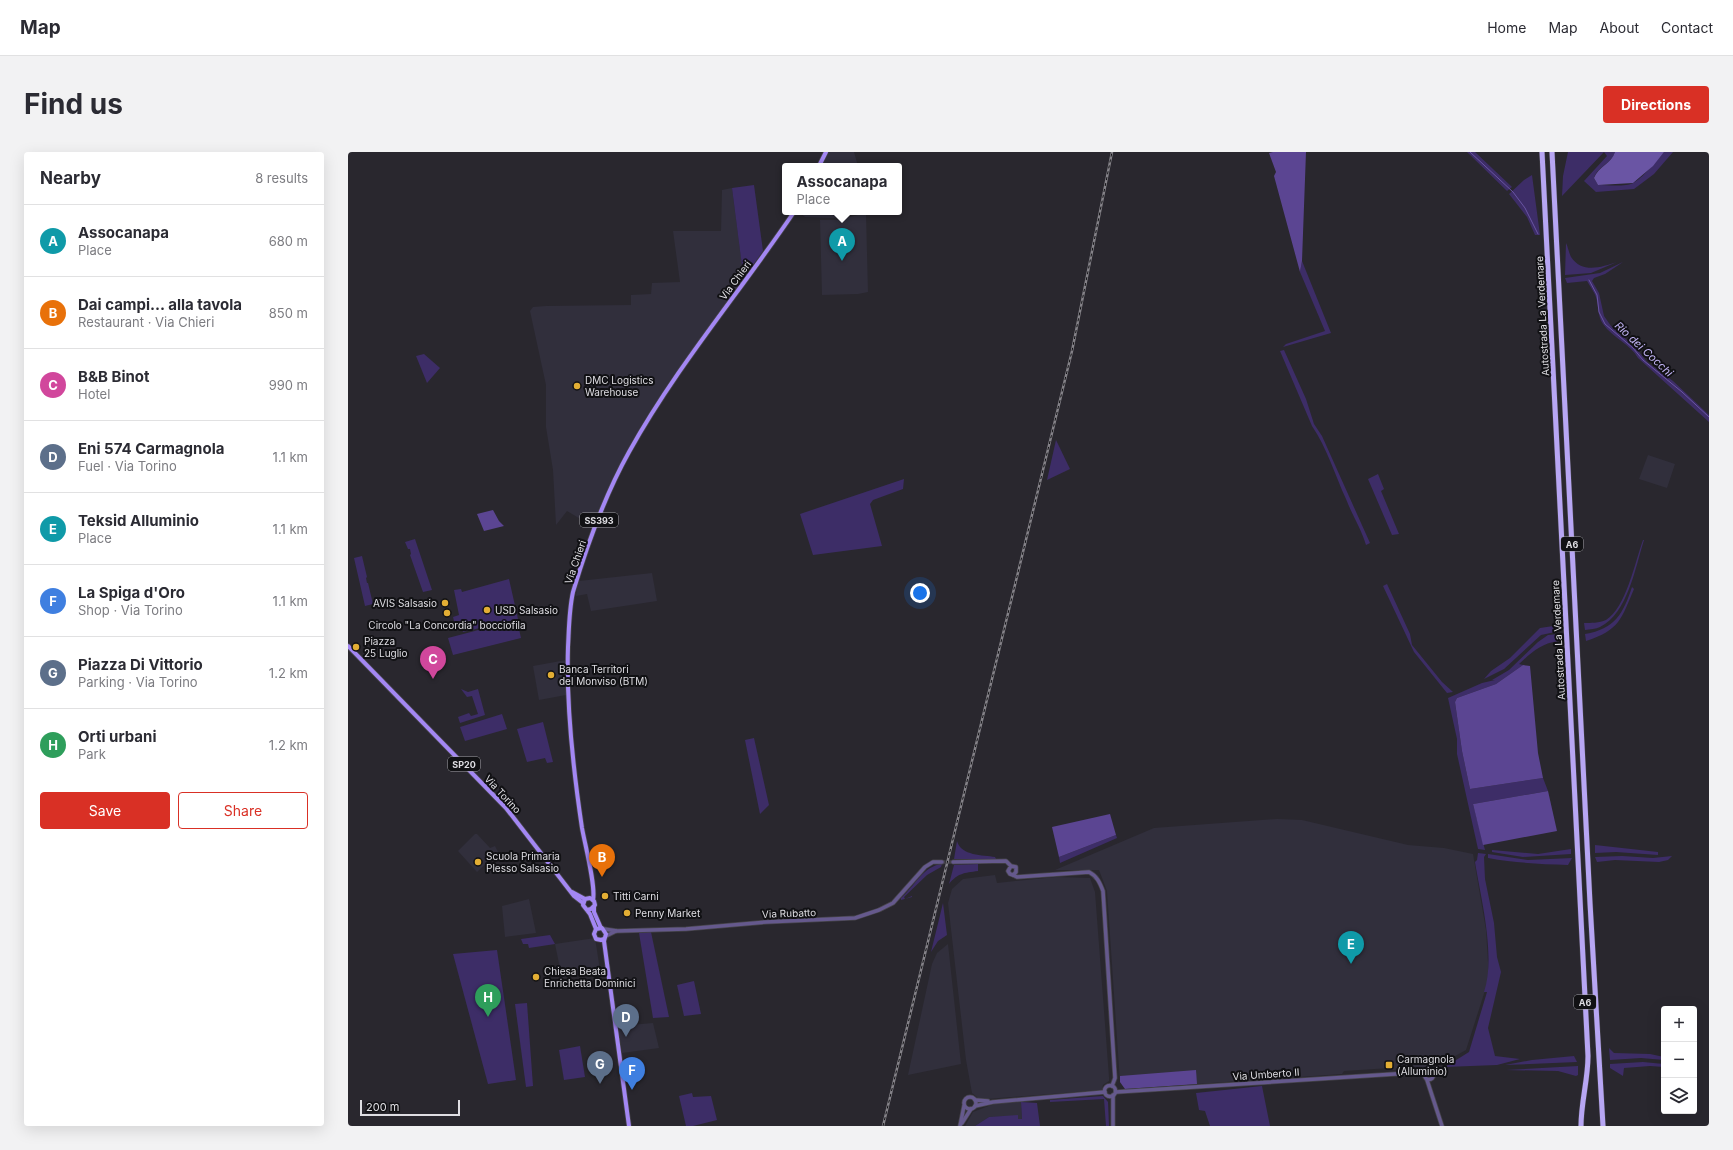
<!DOCTYPE html>
<meta charset="utf-8">
<style>
body{margin:0;font-family:Inter,sans-serif;background:#f2f2f3;color:#2b2b33}
.controls{position:absolute;right:12px;bottom:12px;display:grid;overflow:hidden;border-radius:4px;box-shadow:0 4px 16px #0002}
.controls button{width:36px;height:36px;display:grid;place-items:center;padding:0;border:0;border-bottom:1px solid #e1e1e2;background:#fff;color:#2b2b33;font:20px sans-serif}
.scale{position:absolute;left:12px;bottom:10px;width:100px;box-sizing:border-box;padding-left:4px;border:2px solid #dfdee3;border-top:0;font-size:11px;line-height:14px;white-space:nowrap;color:#dfdee3;-webkit-text-stroke:3px #111114;paint-order:stroke}
.you{position:absolute;left:572px;top:441px;width:14px;height:14px;margin:-10px;border:3px solid #fff;border-radius:50%;background:#1a73e8;box-shadow:0 0 0 6px #1a73e833}
.badge{display:grid;place-items:center;width:26px;height:26px;border-radius:50%;background:#d93025;color:#fff;font-size:13px;font-weight:700}
.pin{position:absolute;translate:-50% -33px;filter:drop-shadow(0 1px 2px #0008)}
.pin::after{content:'';position:absolute;top:21px;width:14px;height:12px;background:inherit;clip-path:polygon(0 0,100% 0,50% 100%)}
.popup{position:absolute;left:434px;top:11px;width:120px;height:52px;box-sizing:border-box;display:grid;place-content:center;border-radius:4px;background:#fff;filter:drop-shadow(0 1px 3px #0005);font-size:13px;white-space:nowrap;color:#7c7c81}
.popup b{font-size:15px;color:#2b2b33}
.popup::after{content:'';position:absolute;left:50%;top:100%;margin-left:-8px;border:8px solid transparent;border-top-color:#fff}
.list{margin:0;padding:0;list-style:none}
h2{display:flex;justify-content:space-between;align-items:center;height:52px;margin:0;padding:0 16px;font-size:17px}
h2 small{font-size:13px;font-weight:400;color:#7c7c81}
.list li{display:grid;grid-template-columns:26px 1fr auto;gap:12px;align-items:center;box-sizing:border-box;height:72px;padding:0 16px;border-top:1px solid #e1e1e2}
.list b{display:block;font-size:15px;white-space:nowrap}
.list p{margin:0;font-size:13px;white-space:nowrap;color:#7c7c81}
.list em{font-size:13px;font-style:normal;color:#7c7c81}
.actions{display:flex;gap:8px;padding:12px 16px}
.actions a{flex:1;padding:9px 0;border:1px solid #d93025;border-radius:4px;text-align:center;font-size:14px;color:#d93025}
.actions .main{background:#d93025;color:#fff}
.icon{flex:none;width:22px;height:22px;fill:none;stroke:currentColor;stroke-width:2;stroke-linecap:round;stroke-linejoin:round}
.map{position:relative;flex:none;width:1361px;height:974px;overflow:hidden;border-radius:4px}
header{display:flex;align-items:center;gap:24px;box-sizing:border-box;height:56px;padding:0 20px;background:#fff;border-bottom:1px solid #e1e1e2}
header strong{font-size:19px}
nav{display:flex;gap:22px;margin-inline-start:auto;font-size:14px}
.intro{display:flex;align-items:center;justify-content:space-between;box-sizing:border-box;height:96px;padding:0 24px}
h1{margin:0;font-size:28px}
.button{padding:10px 18px;border-radius:4px;background:#d93025;color:#fff;font-size:14px;font-weight:700}
main{display:flex;gap:24px;padding:0 24px}
aside{flex:1;background:#fff;border-radius:4px;box-shadow:0 4px 16px #0002}
.map>svg:first-child{display:block}
</style>
<header>
<strong>Map</strong>
<nav><a>Home</a><a>Map</a><a>About</a><a>Contact</a></nav>
</header>
<div class="intro"><h1>Find us</h1><a class="button">Directions</a></div>
<main>
<aside>
<h2>Nearby<small>8 results</small></h2>
<ul class="list">
<li><span class="badge" style="background:#0f9aa8">A</span><div><b>Assocanapa</b><p>Place</p></div><em>680 m</em></li>
<li><span class="badge" style="background:#e8710a">B</span><div><b>Dai campi... alla tavola</b><p>Restaurant · Via Chieri</p></div><em>850 m</em></li>
<li><span class="badge" style="background:#d1479c">C</span><div><b>B&amp;B Binot</b><p>Hotel</p></div><em>990 m</em></li>
<li><span class="badge" style="background:#5c6f8a">D</span><div><b>Eni 574 Carmagnola</b><p>Fuel · Via Torino</p></div><em>1.1 km</em></li>
<li><span class="badge" style="background:#0f9aa8">E</span><div><b>Teksid Alluminio</b><p>Place</p></div><em>1.1 km</em></li>
<li><span class="badge" style="background:#3f7fe0">F</span><div><b>La Spiga d'Oro</b><p>Shop · Via Torino</p></div><em>1.1 km</em></li>
<li><span class="badge" style="background:#5c6f8a">G</span><div><b>Piazza Di Vittorio</b><p>Parking · Via Torino</p></div><em>1.2 km</em></li>
<li><span class="badge" style="background:#2e9e5b">H</span><div><b>Orti urbani</b><p>Park</p></div><em>1.2 km</em></li>
</ul>
<div class="actions"><a class="main">Save</a><a>Share</a></div>
</aside>
<div class="map">
<svg width="1361" height="974" viewBox="0 0 1361 974">
<rect width="100%" height="100%" fill="#29272e"/>
<g fill="#312f3c">
<path d="M481,0H506L510,14H474Z"/>
<path d="M384,36L394,113L403,116L320,235L286,287L275,307L246,375L219,359L208,373L205,318L198,275V233L182,159L185,155L198,154L283,153V143L303,142L304,131L332,130L325,79H373L374,38Z"/>
<path d="M451,60H511L486,66L457,65Z"/>
<path d="M518,61L520,140L510,142L474,143L472,68H490Z"/>
<path d="M1300,303L1327,312L1319,336L1291,327Z"/>
<path d="M304,421L309,449L243,459L239,442L228,444L229,434L231,429Z"/>
<path d="M218,508V543L191,548L185,514Z"/>
<path d="M929,667L954,668L1060,693L1096,696L1125,702L1138,778L1141,826L1118,898L1087,915L1045,918L1042,916L996,919L994,922L777,937L772,930L759,739L751,718H707L806,676Z"/>
<path d="M127,682H129L142,696L147,694L150,700L129,720L110,699Z"/>
<path d="M647,723L649,731L708,725L742,726L747,740L761,925V929L755,933L754,938L639,947L630,946L624,941L618,908L600,751L604,737L615,727Z"/>
<path d="M181,747L188,781L157,785L154,754Z"/>
<path d="M247,786L252,818L214,826L207,792Z"/>
<path d="M600,792L613,912L560,923L584,812L589,801Z"/>
<path d="M305,871L311,896L274,901L270,874Z"/>
<path d="M673,950L674,967H670V964L641,965L627,974H617L625,960L638,955L649,951Z"/>
</g>
<g fill="#3d2d67">
<path d="M1119,0H1127L1164,35L1159,39Z"/>
<path d="M1220,0H1267C1264,11 1249,15 1246,26L1250,33C1259,33 1278,35 1285,31C1294,27 1309,8 1316,0H1325L1306,22L1286,37L1248,40L1236,29L1259,4L1256,0L1214,44L1215,24Z"/>
<path d="M1184,23L1192,83H1187L1179,65L1161,42L1176,28Z"/>
<path d="M406,33L415,99L403,116L394,114L384,36Z"/>
<path d="M1218,91C1220,95 1221,101 1223,105C1234,122 1254,115 1269,110L1243,121L1217,123Z"/>
<path d="M954,109L983,181L935,195L938,192L977,179L952,120Z"/>
<path d="M1275,110L1257,122L1246,126L1244,129L1251,141L1256,164L1263,174L1288,196L1299,210L1325,229L1361,263V270L1290,206C1282,192 1265,186 1255,172C1249,163 1251,154 1248,145C1246,140 1242,134 1239,129L1219,131L1217,126L1252,121Z"/>
<path d="M936,198L958,247L966,272L974,284L1022,391L1018,393C1013,376 1004,363 998,347C987,323 979,296 964,274L932,199Z"/>
<path d="M76,202L92,216L79,231L68,204Z"/>
<path d="M708,288L722,317L699,328Z"/>
<path d="M1030,322L1036,337L1033,339L1051,382L1044,383L1020,327Z"/>
<path d="M556,327L555,337L525,348L522,352L534,394L465,403L452,362Z"/>
<path d="M67,387L84,438L75,440L62,403L63,402L62,397H60L57,390Z"/>
<path d="M1295,388H1296C1287,416 1280,461 1252,475C1248,477 1242,477 1237,478L1236,471C1243,471 1251,471 1258,468C1278,456 1287,410 1295,388Z"/>
<path d="M14,404L19,425L18,426L19,431H20L25,452L17,454L6,406Z"/>
<path d="M161,427L170,467L115,480L114,477L108,478L105,465L111,463L106,438L113,437L114,440Z"/>
<path d="M1039,432L1062,482L1064,493L1094,530L1105,540L1099,541L1066,500L1035,434Z"/>
<path d="M1284,435L1286,437C1273,467 1272,478 1238,489L1237,482C1267,477 1275,462 1284,435Z"/>
<path d="M169,468L173,486L105,503L100,486Z"/>
<path d="M1212,473V479L1193,483L1156,517L1136,527L1143,519L1162,506L1192,476Z"/>
<path d="M1213,482L1211,489C1193,491 1183,501 1171,512L1175,513L1148,532L1109,546L1107,550L1114,599L1122,637L1195,626L1200,639L1125,652L1137,698L1130,697L1109,602V587L1100,546L1134,531L1147,528H1144L1161,518L1190,490L1200,483Z"/>
<path d="M113,537L120,540L130,537L137,563L112,571L110,565L121,561L123,564L130,562L124,544L119,545Z"/>
<path d="M154,562L159,577L117,589L112,575Z"/>
<path d="M195,570L205,610L199,611L197,606L179,610L169,577Z"/>
<path d="M406,586L421,653L412,662L397,588Z"/>
<path d="M768,683L769,686L712,711L711,705Z"/>
<path d="M609,689C613,704 635,703 647,705L648,707H606Z"/>
<path d="M1247,693L1310,700V703L1268,700L1247,701Z"/>
<path d="M1223,697V702L1175,705L1144,700V698L1190,702Z"/>
<path d="M1130,701L1138,702L1136,705L1137,727L1146,771L1149,805L1153,820L1140,876L1147,904L1172,907L1149,913L1097,915L1121,900L1139,840H1136C1148,804 1133,747 1127,710L1129,708Z"/>
<path d="M1140,702L1180,708L1224,706L1220,713C1191,712 1168,711 1140,706Z"/>
<path d="M1274,704L1305,706L1324,704L1320,708L1311,710L1267,708L1249,710L1247,705Z"/>
<path d="M594,712L593,715L579,723L556,745L557,747L564,744V745L553,748V746C566,735 575,714 594,712Z"/>
<path d="M630,712V719C616,721 610,721 601,732L606,713Z"/>
<path d="M595,751L599,783L590,789L583,800Z"/>
<path d="M303,780L321,865L305,866L291,781Z"/>
<path d="M202,783L207,792L181,796L180,792H175L173,787Z"/>
<path d="M149,798L168,928L140,932L105,802Z"/>
<path d="M346,829L353,862L336,864L329,833Z"/>
<path d="M179,851L185,934L178,935L167,852Z"/>
<path d="M232,894L237,925L216,928L211,898Z"/>
<path d="M1261,896L1266,901L1302,902L1316,905V908L1293,906L1262,908Z"/>
<path d="M1226,904L1229,910L1157,913L1184,908Z"/>
<path d="M1295,910L1316,912V915L1302,914L1276,916L1275,924L1262,916V912Z"/>
<path d="M1230,914V923L1228,924L1210,919L1158,918Z"/>
<path d="M914,934L922,974H862L857,959L851,958L848,941Z"/>
<path d="M344,941L345,945L363,944L369,968L345,974H338L331,944Z"/>
<path d="M755,944L760,950L761,974H758L756,947L702,950V948Z"/>
<path d="M673,950L689,951L692,974H627L641,965L670,963V967H674Z"/>
</g>
<g fill="#5b4592">
<path d="M925,0H958L954,109L952,120L926,24L928,20L921,1Z"/>
<path d="M145,358L151,369L156,374L136,379L129,362Z"/>
<path d="M1175,513L1182,514L1190,601L1195,626L1122,637L1114,599L1107,550L1109,546L1148,532Z"/>
<path d="M1200,639L1209,679L1135,693L1125,652Z"/>
<path d="M762,662L768,683L711,705L704,675Z"/>
<path d="M848,918L849,932L777,937L772,930V924Z"/>
</g>
<path fill="#6a55a4" d="M1267,0H1316L1305,14L1285,31L1250,33L1246,26C1250,15 1264,11 1267,0Z"/>
<g fill="none" stroke-linecap="round" stroke-linejoin="round">
<g stroke="#6a55a4" stroke-width="1">
<path d="M1122,0L1165,40L1177,56L1190,82"/>
<path d="M1241,128L1249,143L1251,160L1257,172L1285,196L1295,208L1334,240L1361,265"/>
</g>
<path stroke="#444249" stroke-width="3.5" stroke-dasharray="3.5 2" stroke-linecap="butt" d="M594,710H605"/>
<defs>
<g id="minor">
<path d="M605,710L658,709L663,714L668,715V720L665,723L662,722L660,719L663,714"/>
<path d="M665,723L669,725L741,720C749,724 752,731 755,739L767,926L764,934"/>
<path d="M256,777L269,779L338,777L418,770L507,766L531,758L545,751L577,715L585,710H594"/>
<path d="M258,784L268,779"/>
<circle cx="1081" cy="923" r="4.5"/>
<path d="M1079,928L1094,974"/>
<circle cx="762" cy="939" r="5.5"/>
<path d="M768,940L1078,920"/>
<circle cx="622" cy="951" r="6"/>
<path d="M627,948L640,949"/>
<path d="M627,954L645,950L757,940"/>
<path d="M614,971L623,957"/>
<path d="M612,974L616,954"/>
<path d="M765,974V943"/>
</g>
<g id="major">
<path d="M471,14L478,0"/>
<path d="M0,494L158,656L226,744L235,751"/>
<path d="M224,740L237,747"/>
<path d="M245,748C248,734 237,693 234,676C225,616 218,555 220,495C221,477 221,458 225,440C239,393 257,343 281,300C328,215 392,140 446,60"/>
<path d="M246,755V760L253,776"/>
<path d="M239,758L243,757L247,753L246,749L242,746L237,747L235,753L242,762L248,777"/>
<path d="M256,787L253,788L248,787L246,782L248,777L254,776L258,782L256,789L281,974"/>
</g>
<g id="highway">
<path d="M1194,0L1240,904C1240,928 1233,950 1233,974"/>
<path d="M1204,0L1242,751L1255,974"/>
</g>
</defs>
<use href="#minor" stroke="#46444b" stroke-width="5"/>
<use href="#major" stroke="#46444b" stroke-width="5.5"/>
<use href="#highway" stroke="#46444b" stroke-width="6"/>
<use href="#minor" stroke="#65598d" stroke-width="3.5"/>
<use href="#major" stroke="#a387f3" stroke-width="4"/>
<use href="#highway" stroke="#b7a6f3" stroke-width="5"/>
<defs>
<path id="rail" d="M535,974L724,199L764,0"/>
</defs>
<use href="#rail" stroke="#858389" stroke-width="2.5"/>
<use href="#rail" stroke="#111114" stroke-width="1" stroke-dasharray="3" stroke-linecap="butt"/>
</g>
<g fill="#e3ae34" stroke="#111114" stroke-width="1.5">
<circle cx="229" cy="234" r="4"/>
<circle cx="97" cy="451" r="4"/>
<circle cx="139" cy="458" r="4"/>
<circle cx="99" cy="461" r="4"/>
<circle cx="8" cy="495" r="4"/>
<circle cx="203" cy="523" r="4"/>
<circle cx="130" cy="710" r="4"/>
<circle cx="257" cy="744" r="4"/>
<circle cx="279" cy="761" r="4"/>
<circle cx="188" cy="825" r="4"/>
<rect x="1037" y="909" width="8" height="8" rx="2"/>
</g>
<g text-anchor="middle" dominant-baseline="central" stroke-width="4" stroke-linejoin="round" paint-order="stroke">
<g fill="#111114" stroke="#a1a0a5" stroke-width="1">
<rect x="232" y="361" width="38" height="14" rx="3"/>
<rect x="1213" y="385" width="22" height="14" rx="3"/>
<rect x="100" y="605" width="32" height="14" rx="3"/>
<rect x="1226" y="843" width="22" height="14" rx="3"/>
</g>
<g font-size="9" font-weight="bold" fill="#dfdee3">
<text x="251" y="368">SS393</text>
<text x="1224" y="392">A6</text>
<text x="116" y="612">SP20</text>
<text x="1237" y="850">A6</text>
</g>
<g font-size="10" fill="#dfdee3" stroke="#111114">
<text transform="translate(387 128) rotate(-54)">Via Chieri</text>
<text transform="translate(1194 164) rotate(-93)">Autostrada La Verdemare</text>
<text transform="translate(227 410) rotate(-71)">Via Chieri</text>
<text transform="translate(1210 488) rotate(-93)">Autostrada La Verdemare</text>
<text transform="translate(155 642) rotate(47)">Via Torino</text>
<text transform="translate(441 761) rotate(-2)">Via Rubatto</text>
<text transform="translate(918 922) rotate(-4)">Via Umberto II</text>
</g>
<g font-size="10" fill="#dfdee3" stroke="#111114" text-anchor="start">
<text x="237" y="228">DMC Logistics<tspan x="237" dy="12">Warehouse</tspan></text>
<text x="89" y="451" text-anchor="end">AVIS Salsasio</text>
<text x="147" y="458">USD Salsasio</text>
<text x="99" y="473" text-anchor="middle">Circolo "La Concordia" bocciofila</text>
<text x="16" y="489">Piazza<tspan x="16" dy="12">25 Luglio</tspan></text>
<text x="211" y="517">Banca Territori<tspan x="211" dy="12">del Monviso (BTM)</tspan></text>
<text x="138" y="704">Scuola Primaria<tspan x="138" dy="12">Plesso Salsasio</tspan></text>
<text x="265" y="744">Titti Carni</text>
<text x="287" y="761">Penny Market</text>
<text x="196" y="819">Chiesa Beata<tspan x="196" dy="12">Enrichetta Dominici</tspan></text>
<text x="1049" y="907">Carmagnola<tspan x="1049" dy="12">(Alluminio)</tspan></text>
</g>
<g font-size="11" font-style="italic" fill="#c1b3f4" stroke="#111114">
<text transform="translate(1296 197) rotate(43)">Rio dei Cocchi</text>
</g>
</g>
</svg>
<div class="controls">
<button>+</button>
<button>−</button>
<button><svg class="icon" aria-label="layers" viewBox="0 0 24 24"><path d="M12 4l9 5-9 5-9-5zM3 14l9 5 9-5"/></svg></button>
</div>
<div class="scale">200 m</div>
<div class="you"></div>
<div class="pin badge" style="left:494px;top:109px;background:#0f9aa8">A</div>
<div class="popup"><b>Assocanapa</b>Place</div>
<div class="pin badge" style="left:254px;top:725px;background:#e8710a">B</div>
<div class="pin badge" style="left:85px;top:527px;background:#d1479c">C</div>
<div class="pin badge" style="left:278px;top:885px;background:#5c6f8a">D</div>
<div class="pin badge" style="left:1003px;top:812px;background:#0f9aa8">E</div>
<div class="pin badge" style="left:284px;top:938px;background:#3f7fe0">F</div>
<div class="pin badge" style="left:252px;top:932px;background:#5c6f8a">G</div>
<div class="pin badge" style="left:140px;top:865px;background:#2e9e5b">H</div>
</div>
</main>
